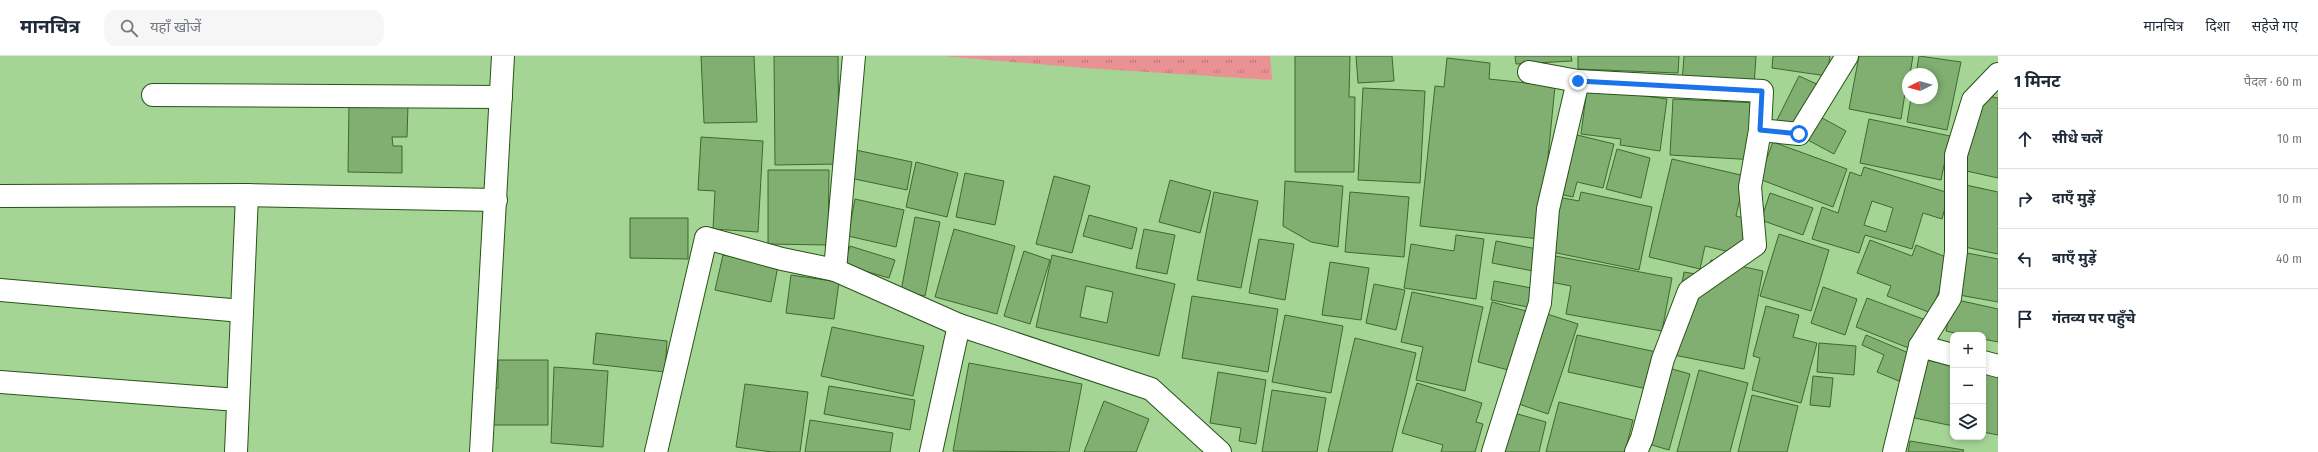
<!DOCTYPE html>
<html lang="hi">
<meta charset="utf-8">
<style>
body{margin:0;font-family:"Fira Sans Condensed","Noto Sans Devanagari",sans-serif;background:#f6f6f7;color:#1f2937}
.controls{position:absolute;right:12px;bottom:12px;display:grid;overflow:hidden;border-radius:8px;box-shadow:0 2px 6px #0003}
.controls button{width:36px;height:36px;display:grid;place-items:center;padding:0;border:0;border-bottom:1px solid #e0e1e3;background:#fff;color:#1f2937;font:20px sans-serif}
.compass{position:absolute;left:1902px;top:12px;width:36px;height:36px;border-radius:50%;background:#fff;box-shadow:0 2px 6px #0003;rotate:265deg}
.stop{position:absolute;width:12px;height:12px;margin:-9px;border:3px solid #1a73e8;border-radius:50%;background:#fff}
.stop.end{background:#1a73e8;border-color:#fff;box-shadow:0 1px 4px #0008}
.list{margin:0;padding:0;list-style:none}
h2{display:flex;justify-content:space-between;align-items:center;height:52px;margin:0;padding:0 16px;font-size:17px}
h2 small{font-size:13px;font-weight:400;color:#747a83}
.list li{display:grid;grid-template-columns:26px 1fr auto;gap:12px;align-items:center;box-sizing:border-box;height:60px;padding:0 16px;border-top:1px solid #e0e1e3}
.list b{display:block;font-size:15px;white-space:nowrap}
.list em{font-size:13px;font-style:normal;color:#747a83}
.icon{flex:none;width:22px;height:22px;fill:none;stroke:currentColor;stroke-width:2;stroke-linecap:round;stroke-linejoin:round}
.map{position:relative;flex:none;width:1998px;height:396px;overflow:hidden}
header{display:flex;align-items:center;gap:24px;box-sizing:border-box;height:56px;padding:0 20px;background:#fff;border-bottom:1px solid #e0e1e3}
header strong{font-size:19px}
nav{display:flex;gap:22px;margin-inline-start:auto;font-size:14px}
.search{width:280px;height:36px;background:#f6f6f7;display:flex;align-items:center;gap:10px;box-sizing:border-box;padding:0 14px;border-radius:12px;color:#747a83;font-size:15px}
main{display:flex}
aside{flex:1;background:#fff}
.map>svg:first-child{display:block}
</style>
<header>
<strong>मानचित्र</strong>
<div class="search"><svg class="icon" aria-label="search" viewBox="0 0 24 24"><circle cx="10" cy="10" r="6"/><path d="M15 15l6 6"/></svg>यहाँ खोजें</div>
<nav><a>मानचित्र</a><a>दिशा</a><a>सहेजे गए</a></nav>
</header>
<main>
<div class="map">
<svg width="1998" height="396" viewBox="0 0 1998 396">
<defs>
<pattern id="park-tufts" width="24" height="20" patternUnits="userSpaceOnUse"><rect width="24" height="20" fill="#ea9194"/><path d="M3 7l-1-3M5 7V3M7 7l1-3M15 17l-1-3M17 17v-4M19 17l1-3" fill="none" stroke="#bc7677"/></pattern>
</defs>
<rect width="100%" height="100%" fill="#a5d595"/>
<path fill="url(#park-tufts)" d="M942,0H1270L1272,24L1085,12Z"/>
<g fill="#80af71" stroke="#3d692e" fill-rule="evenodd">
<path d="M701,0H754L757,66L704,67Z"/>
<path d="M774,0H838L839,108L775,109Z"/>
<path d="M1295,0H1350L1349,41H1355L1354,116H1295Z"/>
<path d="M1356,0H1392L1394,25L1358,27Z"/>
<path d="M1515,0H1571L1572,5L1516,8Z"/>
<path d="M1578,0H1679L1678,17L1578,13Z"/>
<path d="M1684,0H1756L1754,29L1682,26Z"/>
<path d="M1773,0H1830L1827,20L1772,12Z"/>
<path d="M1859,0H1913L1910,18H1908L1901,63L1849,53Z"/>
<path d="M1919,0L1961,6L1947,74L1907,66L1911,42H1932V18H1916Z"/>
<path d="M1447,2L1490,7L1489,23L1555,30L1540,183L1420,170L1435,30L1444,31Z"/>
<path d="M1799,20L1821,30L1799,74L1777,64Z"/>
<path d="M1363,32L1425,35L1420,127L1358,124Z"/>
<path d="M1587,32L1667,43L1660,95L1620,89L1621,83L1581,78Z"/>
<path d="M1982,39L1998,42V122L1962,114Z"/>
<path d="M1673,43L1758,47L1756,104L1670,99Z"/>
<path d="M349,47L408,49L407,81H392L393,90H402V117L348,116Z"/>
<path d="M1815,58L1846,75L1834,98L1804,82Z"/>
<path d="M1869,63L1950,80L1941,124L1860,107Z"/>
<path d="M1569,77L1614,88L1603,132L1577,126L1573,141L1555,137Z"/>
<path d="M701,81L763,85L758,176L713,173L715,135L698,134Z"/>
<path d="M1773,86L1847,113L1833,151L1759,123Z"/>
<path d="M851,93L912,106L907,134L845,121Z"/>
<path d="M1617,93L1650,102L1641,142L1606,133Z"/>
<path d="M1672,103L1745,120L1736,160L1763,167L1755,202L1705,190L1700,213L1649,201Z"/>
<path d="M916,106L958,117L947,161L906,151Z"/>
<path d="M1864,111L1949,137L1942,163L1923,157L1912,193L1865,179L1859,197L1812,183L1822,151L1838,157L1850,116L1861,120ZM1872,145L1893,152L1886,176L1864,169Z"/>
<path d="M768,114H829L828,189L768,188Z"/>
<path d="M965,117L1004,125L995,169L956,161Z"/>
<path d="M1054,120L1090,130L1072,197L1036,188Z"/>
<path d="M1170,124L1211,135L1200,177L1159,166Z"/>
<path d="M1285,125L1343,130L1338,191L1311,186L1283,170Z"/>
<path d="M1966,129L1998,136V198L1960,190Z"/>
<path d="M1214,136L1258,145L1241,232L1197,224Z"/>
<path d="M1350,136L1409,141L1404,201L1345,196Z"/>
<path d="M1581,136L1652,151L1639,214L1547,195L1558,141L1579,145Z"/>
<path d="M1770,137L1813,152L1803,179L1761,164Z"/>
<path d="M855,143L904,154L896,191L848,180Z"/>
<path d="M1089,159L1137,172L1132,193L1083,180Z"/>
<path d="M915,161L940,166L925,240L901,235Z"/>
<path d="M630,162H688V203L630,202Z"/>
<path d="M954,173L1015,190L997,258L935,241Z"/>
<path d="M1144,173L1175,179L1167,218L1136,212Z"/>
<path d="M1779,178L1829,194L1811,255L1760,240Z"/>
<path d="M1456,179L1484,183L1476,243L1404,232L1411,188L1454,195Z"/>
<path d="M1259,183L1294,188L1285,244L1249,237Z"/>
<path d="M1870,184L1912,200L1916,189L1951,203L1931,257L1887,240L1891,230L1857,217Z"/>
<path d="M1496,185L1537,193L1533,215L1492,207Z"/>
<path d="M850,190L895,204L889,222L844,209Z"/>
<path d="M1024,195L1050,204L1030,268L1004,260Z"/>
<path d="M1967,197L1998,203V246L1959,239Z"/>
<path d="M723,199L778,210L771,246L715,234Z"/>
<path d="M1052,199L1175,228L1159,300L1036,271ZM1086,230L1113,236L1107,267L1080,261Z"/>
<path d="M1550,199L1672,222L1662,275L1566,258L1571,230L1545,225Z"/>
<path d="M1711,204L1763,215L1744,313L1669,298L1684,216L1707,220Z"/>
<path d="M1330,206L1369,212L1361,264L1322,259Z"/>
<path d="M791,219L839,226L834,263L786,257Z"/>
<path d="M1494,225L1537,233L1533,252L1491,244Z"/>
<path d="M1374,228L1405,234L1396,274L1366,267Z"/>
<path d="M1823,231L1857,243L1845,279L1811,267Z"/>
<path d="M1412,236L1483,251L1465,335L1416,324L1423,291L1401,286Z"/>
<path d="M1192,240L1278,253L1268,316L1182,302Z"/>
<path d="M1867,242L1923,263L1911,293L1856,271Z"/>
<path d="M1953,243L1998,253V286L1983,283V279H1963L1946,275Z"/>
<path d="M1492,246L1526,255L1512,315L1478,306Z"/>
<path d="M1766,250L1799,259L1793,281L1817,287L1801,347L1752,334L1760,302L1753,300Z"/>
<path d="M1541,256L1578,268L1548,358L1510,345Z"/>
<path d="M1285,259L1343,270L1331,337L1272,326Z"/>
<path d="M832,271L924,290L913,340L821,320Z"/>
<path d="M596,277L667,285L665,316L593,308Z"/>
<path d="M1577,279L1661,297L1652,334L1568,316Z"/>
<path d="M1866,279L1911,298L1899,325L1877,316L1884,299L1862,289Z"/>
<path d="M1355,282L1416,297L1392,396H1328Z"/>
<path d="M1819,287L1856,290L1854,319L1817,316Z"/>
<path d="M1922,303L1953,310V370L1910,361Z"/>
<path d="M498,304H548V369H493V332H498Z"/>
<path d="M969,307L1082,328L1069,396L953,395Z"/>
<path d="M554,311L608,315L603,391L551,387Z"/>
<path d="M1665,311L1690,318L1669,394L1645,387Z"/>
<path d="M1699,314L1748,327L1730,396H1677Z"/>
<path d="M1218,316L1266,324L1256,388L1239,385L1241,372L1210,367Z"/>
<path d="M1983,316L1998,319V379L1983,376Z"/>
<path d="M1813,320L1833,322L1830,351L1810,349Z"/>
<path d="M1417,327L1482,347L1476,366L1483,368L1475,396H1441L1443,389L1402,377Z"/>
<path d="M745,328L808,336L800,396H772L736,391Z"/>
<path d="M829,330L915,344L910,374L824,358Z"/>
<path d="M1272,334L1326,342L1317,396H1262Z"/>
<path d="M1752,339L1798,350L1787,396H1738Z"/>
<path d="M1104,345L1149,363L1136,396H1084Z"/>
<path d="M1559,346L1633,364L1625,396H1546Z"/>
<path d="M1507,355L1546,366L1539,396H1499Z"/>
<path d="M810,364L893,377L890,396H805Z"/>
<path d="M1910,385L1964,394L1963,396H1908Z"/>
</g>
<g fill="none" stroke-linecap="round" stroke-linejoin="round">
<defs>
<g id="minor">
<path d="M1529,16L1578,25L1762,35L1760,74L1799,78L1847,0"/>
<path d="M153,39L501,41"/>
<path d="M0,140L247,139L496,144"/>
<path d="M835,214L854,0"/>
<path d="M0,234L242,255"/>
<path d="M1920,290L1953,299"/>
<path d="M1983,306L1998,310"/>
<path d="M0,326L238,344"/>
<path d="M236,396L247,139"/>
<path d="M481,396L503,0"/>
<path d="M656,396L706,182L782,203L835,214L959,269L1151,333L1220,396"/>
<path d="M931,396L959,269"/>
<path d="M1493,396L1540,247L1548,153L1578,25"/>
<path d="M1636,396L1642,382L1663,303L1689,235L1755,189L1750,131L1760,74"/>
<path d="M1894,396L1920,290L1950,242L1956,196V99L1973,44L1998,18"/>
</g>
</defs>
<use href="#minor" stroke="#295318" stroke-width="24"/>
<use href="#minor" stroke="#fff" stroke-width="22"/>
</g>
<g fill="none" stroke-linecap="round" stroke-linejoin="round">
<path stroke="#1a73e8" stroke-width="5" d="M1578,25L1762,35L1760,74L1799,78"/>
</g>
</svg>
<div class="controls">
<button>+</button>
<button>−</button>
<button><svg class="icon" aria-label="layers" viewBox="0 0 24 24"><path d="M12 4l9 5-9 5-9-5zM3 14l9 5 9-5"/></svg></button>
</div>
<svg class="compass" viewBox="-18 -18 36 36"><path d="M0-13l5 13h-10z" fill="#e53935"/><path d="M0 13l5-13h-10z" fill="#747a83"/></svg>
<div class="stop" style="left:1799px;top:78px"></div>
<div class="stop end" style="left:1578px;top:25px"></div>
</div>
<aside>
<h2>1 मिनट<small>पैदल · 60 m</small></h2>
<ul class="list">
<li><svg class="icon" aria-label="ahead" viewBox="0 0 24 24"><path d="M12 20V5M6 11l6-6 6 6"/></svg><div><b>सीधे चलें</b></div><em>10 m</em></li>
<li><svg class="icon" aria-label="right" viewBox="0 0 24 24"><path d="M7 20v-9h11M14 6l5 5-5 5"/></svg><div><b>दाएँ मुड़ें</b></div><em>10 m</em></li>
<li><svg class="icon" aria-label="left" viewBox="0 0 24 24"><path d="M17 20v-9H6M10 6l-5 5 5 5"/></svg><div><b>बाएँ मुड़ें</b></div><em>40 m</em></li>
<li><svg class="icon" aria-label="arrive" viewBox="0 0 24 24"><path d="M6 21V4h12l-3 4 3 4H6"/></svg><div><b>गंतव्य पर पहुँचे</b></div></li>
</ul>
</aside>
</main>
